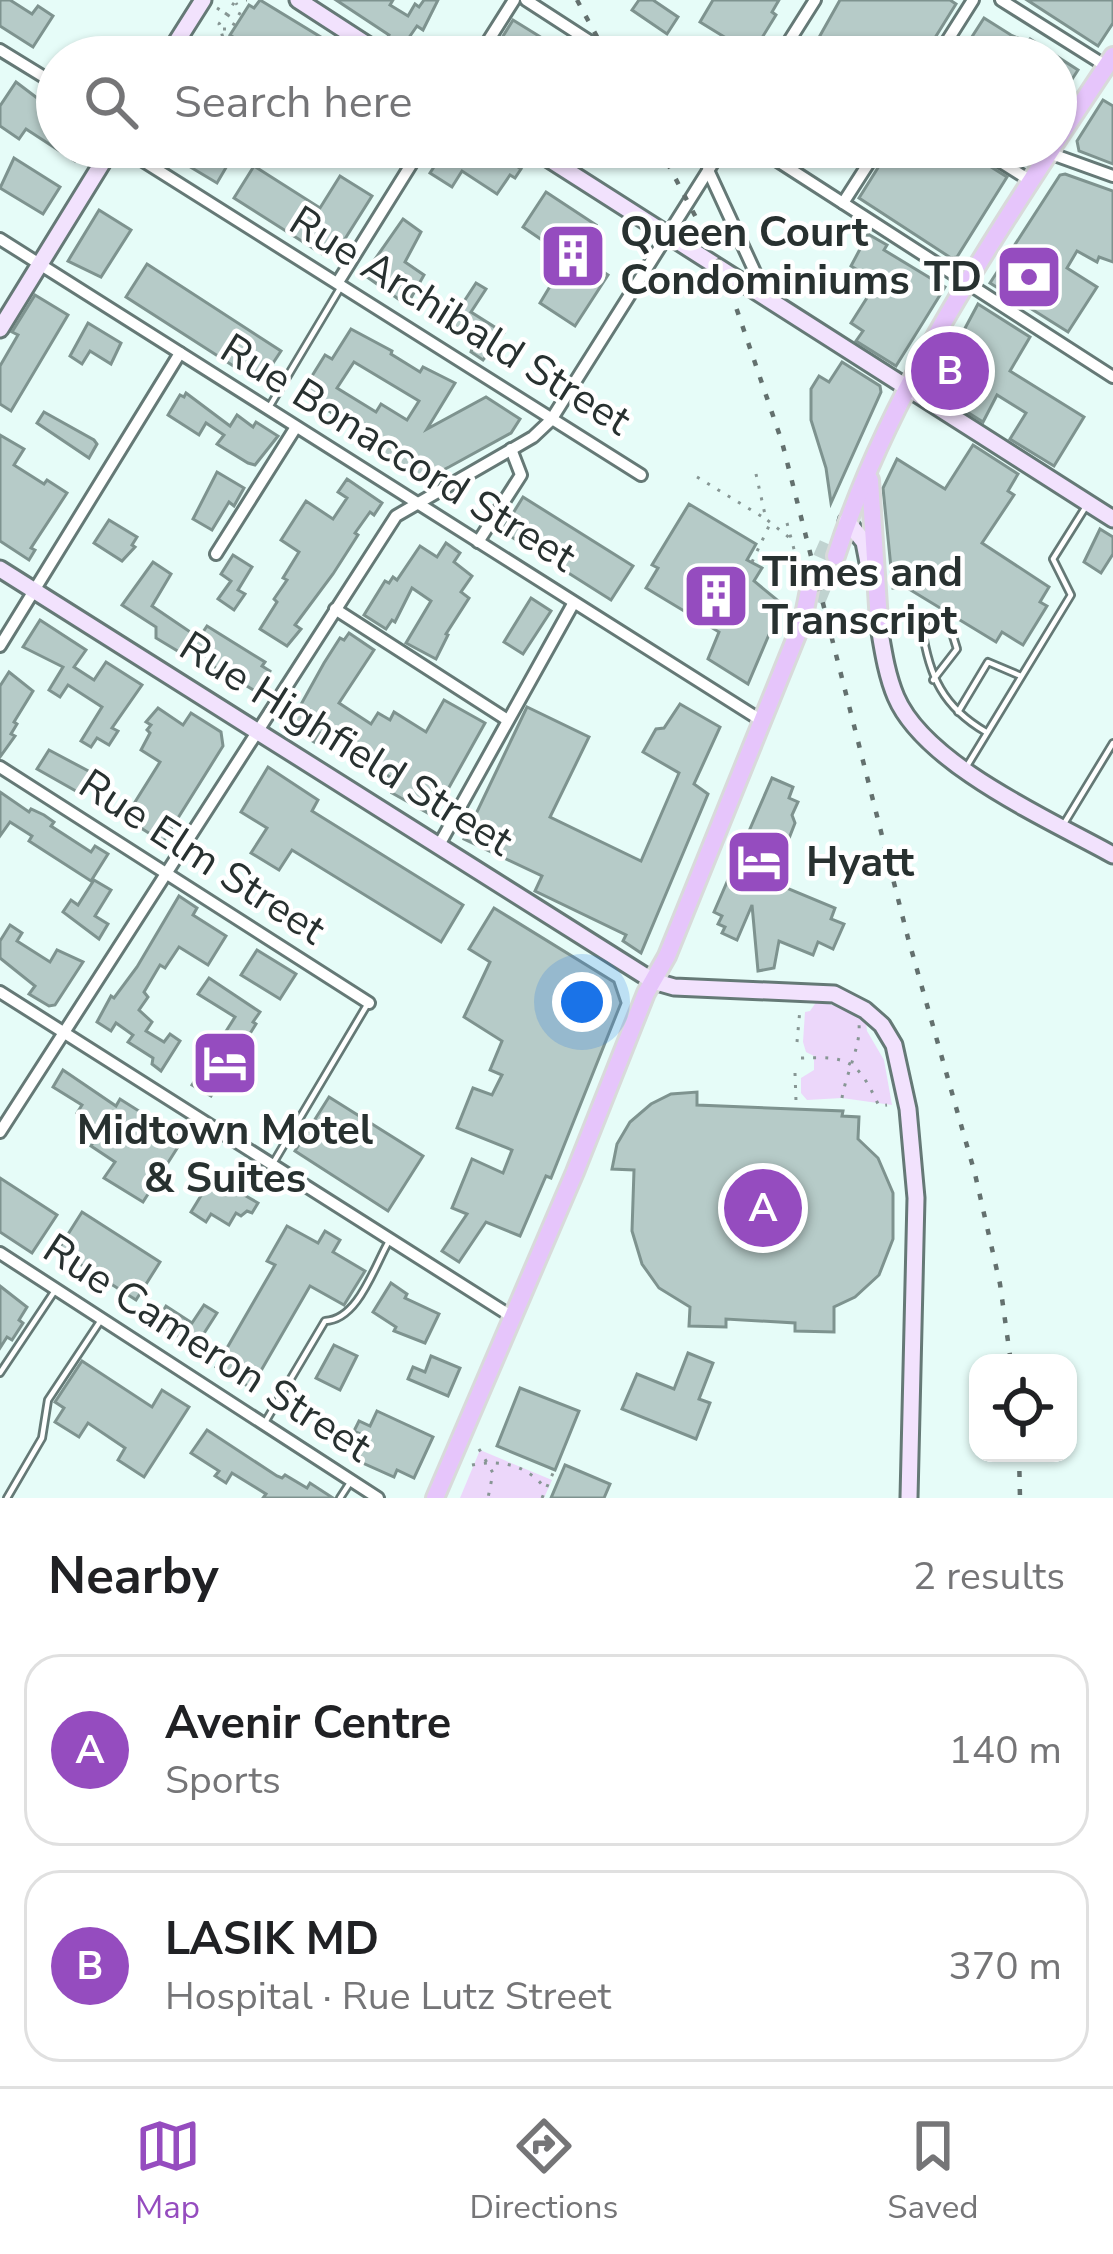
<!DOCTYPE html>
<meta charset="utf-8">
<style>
body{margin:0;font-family:"Nunito Sans",sans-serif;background:#f2f2f2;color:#202124}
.controls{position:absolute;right:36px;bottom:36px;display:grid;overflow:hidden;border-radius:24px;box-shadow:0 3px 9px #0004}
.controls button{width:108px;height:108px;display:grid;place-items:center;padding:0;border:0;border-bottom:3px solid #e0e0e0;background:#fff;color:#202124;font:60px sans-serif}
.you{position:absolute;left:582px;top:1002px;width:42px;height:42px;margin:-30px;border:9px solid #fff;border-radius:50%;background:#1a73e8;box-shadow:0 0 0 18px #1a73e833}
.badge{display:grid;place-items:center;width:78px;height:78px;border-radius:50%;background:#954cbf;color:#fff;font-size:39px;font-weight:700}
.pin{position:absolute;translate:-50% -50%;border:6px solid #fff;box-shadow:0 3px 12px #0006}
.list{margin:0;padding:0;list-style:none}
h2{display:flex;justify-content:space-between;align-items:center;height:156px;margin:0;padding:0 48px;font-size:51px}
h2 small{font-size:39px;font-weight:400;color:#757577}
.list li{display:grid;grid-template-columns:78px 1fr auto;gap:36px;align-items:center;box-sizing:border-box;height:192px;margin:0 24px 24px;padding:0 24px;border:3px solid #e0e0e0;border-radius:36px}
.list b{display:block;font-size:45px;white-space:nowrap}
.list p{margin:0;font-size:39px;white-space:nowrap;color:#757577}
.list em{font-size:39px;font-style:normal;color:#757577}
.icon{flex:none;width:66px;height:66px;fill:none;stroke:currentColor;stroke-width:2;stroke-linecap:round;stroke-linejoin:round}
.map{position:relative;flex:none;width:1113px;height:1498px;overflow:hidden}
.search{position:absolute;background:#fff;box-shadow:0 3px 9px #0004;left:36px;right:36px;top:36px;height:132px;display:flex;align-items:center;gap:30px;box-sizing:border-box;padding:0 42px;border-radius:66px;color:#757577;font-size:45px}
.sheet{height:588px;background:#fff}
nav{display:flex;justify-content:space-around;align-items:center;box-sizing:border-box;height:168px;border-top:3px solid #e0e0e0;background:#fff;font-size:33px;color:#757577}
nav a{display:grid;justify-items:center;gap:6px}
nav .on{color:#954cbf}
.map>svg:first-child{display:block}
</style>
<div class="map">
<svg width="1113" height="1498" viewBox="0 0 1113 1498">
<rect width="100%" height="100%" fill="#e6fcf8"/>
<g fill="#ecd7fa">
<path d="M817,1001L847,1009L866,1022L867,1031L884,1060L892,1105L842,1098L807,1100L801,1093V1078L814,1070V1056L806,1052L803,1042L805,1012L810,1011Z"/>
<path d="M480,1450L552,1480L544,1498H460Z"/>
</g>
<g fill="#b6cbc8" stroke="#7e938f" stroke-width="3" fill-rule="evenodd">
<path d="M0,0H10L32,14L38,6L53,16L33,47L0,26Z"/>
<path d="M260,0L334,45L344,47L345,57H248L229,44L233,37L230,35L249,5L254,8Z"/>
<path d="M336,0H393L390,5L408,16L415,4L419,7L424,0H438L423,30L417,26L399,52L385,42L389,35Z"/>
<path d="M639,0H653L678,17L667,34L632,10Z"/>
<path d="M713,0H779L772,12L776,15L752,54L700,22Z"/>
<path d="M840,0H950L956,4L923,57H872L852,45L844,57H808Z"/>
<path d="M1027,0H1113V23L1098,46Z"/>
<path d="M984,18L1011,35L1027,42L1030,39L1078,70L1056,104V57H959Z"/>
<path d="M513,20L560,49L556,57H490Z"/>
<path d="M16,82L57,113V147H84L75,161L26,129L19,139L0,126V106Z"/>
<path d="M1103,100L1113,106V164L1079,151L1077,141Z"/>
<path d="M157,147H238L217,183Z"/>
<path d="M447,147H470L482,154L487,147L521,169L515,178L510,175L497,194L462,171L452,187L430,173Z"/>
<path d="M891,147H967L972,155L1007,177L957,257L951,258L859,198Z"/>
<path d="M14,158L60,187L43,214L0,188Z"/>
<path d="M254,166L320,208L340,176L372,196L338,250L322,254L234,198Z"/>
<path d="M1065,174L1113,191V262L1099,257L1097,262L1077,251L1067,268L1097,287L1068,332L990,283L1060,175Z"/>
<path d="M546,192L596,225L582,247L586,261L608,275L575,326L540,303L564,263L561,253L523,227Z"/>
<path d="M99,210L131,230L101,277L68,261Z"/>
<path d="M403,219L421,232L405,262L424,275L407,305L364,275Z"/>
<path d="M868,234L887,245L884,250L945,287L896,366L856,341L863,331L851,323L877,282L851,266Z"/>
<path d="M147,264L281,351L260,383L126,297Z"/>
<path d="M476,283L486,289L471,312L504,333L483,360L471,352L474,343L448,326Z"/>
<path d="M35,295L68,315L11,411L0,404V366L18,335L12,332Z"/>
<path d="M978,304L1030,337L1010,371L1084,417L1054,466L1010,439L1026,413L997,395L983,422L932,390Z"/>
<path d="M88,323L121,343L111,364L90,351L82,364L70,356Z"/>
<path d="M351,329L392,351L391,354L420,372L423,367L455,383L427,429L486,397L520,419L511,433L449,467L433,475L429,467L421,480L411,476L362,442L369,432L349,419L346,423L302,392L325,355L332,359ZM354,362L419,401L407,420L381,404L376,412L337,388Z"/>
<path d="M842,362L880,386L881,392L831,503L826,468L811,420V389L819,376L829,382Z"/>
<path d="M186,393L230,426L237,415L253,427L256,422L278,436L255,465L248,463L217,444L224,435L206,423L199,435L168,415L180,395L184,397Z"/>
<path d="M44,412L94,440L97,444L89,458L37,423Z"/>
<path d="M0,435L24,449L14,465L44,484L47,480L67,493L31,548L35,550L29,560L0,541Z"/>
<path d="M973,445L1018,474L1008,491L1014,495L982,543L1049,587L1040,602L1047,606L1023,645L1002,632L996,642L904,586L893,588L883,488L897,459L945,489Z"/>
<path d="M217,472L244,488L234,506L229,502L212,530L193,519Z"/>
<path d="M347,479L382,503L374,515L370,512L355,533L358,535L333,574L295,625L301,629L287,646L260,629L277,602L274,599L287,580L283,578L299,552L281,540L306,501L333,519L347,498L338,492Z"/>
<path d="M523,497L633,566L611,600L502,531Z"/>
<path d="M689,504L756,544L747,560L762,568L754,581L782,604L748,684L708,659L719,632L646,588L658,568L652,565Z"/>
<path d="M109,520L137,537L132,545L135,547L122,561L94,543Z"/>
<path d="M1100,529L1113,537V554L1101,573L1084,562Z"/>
<path d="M446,543L460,553L454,562L472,576L461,592L469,598L446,634L448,635L436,659L406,643L431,601L412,588L395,622L392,620L386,629L364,615L385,581L389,583L393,577L397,580L420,546L437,557Z"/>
<path d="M233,555L252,567L238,590L245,594L234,610L218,599L231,581L221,574Z"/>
<path d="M153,562L171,574L152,606L199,638L207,626L265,662L262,666L270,671L260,694L213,666L215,662L187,645L181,653L156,638V627L122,605Z"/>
<path d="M531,598L551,611L523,654L504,642Z"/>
<path d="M40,620L86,650L74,667L94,680L106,662L142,685L112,728L118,731L109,745L97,738L91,747L81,741L102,707L68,685L60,697L49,690L63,667L23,647Z"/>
<path d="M349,633L374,650L339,703L371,724L378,713L390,720L394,712L426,732L444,700L485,723L433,816L392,793L398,782L320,733L314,742L289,726L324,663L340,638L344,640Z"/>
<path d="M9,672L33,691L14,722L17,724L11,734L15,736L0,757V686Z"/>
<path d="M680,704L720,727L694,784L708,794L641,953L623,941L626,935L535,891L542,876L464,839L527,707L589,737L550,817L641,861L679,773L643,752L656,729L664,728Z"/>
<path d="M158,708L183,725L191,713L221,732L223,746L163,842L125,818L160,762L141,750L150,733L147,730L151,725L146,722Z"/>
<path d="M49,750L96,775L83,795L37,769Z"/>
<path d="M268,767L318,800L312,811L463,905L441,942L292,850L279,870L251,853L267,828L241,812Z"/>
<path d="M772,778L793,787L789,798L798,802L792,815L795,823L772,882L835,908L831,919L844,924L833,949L818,942L813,955L779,941L774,968L758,971L752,905L737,940L722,933L725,927L718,924L722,916L714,912Z"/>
<path d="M0,792L29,812L31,809L44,815L54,822L51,826L91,852L95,846L108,854L91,881L29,841L32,836L10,822L0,836Z"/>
<path d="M94,880L111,890L95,916L108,924L99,939L63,912L71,900L78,905Z"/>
<path d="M179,896L197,908L193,915L226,936L208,965L179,947L165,968L160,965L144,992L148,997L139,1010L152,1022L146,1031L164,1042L170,1034L180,1041L161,1071L152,1064L153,1058L128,1042L133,1035L116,1023L111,1031L97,1022L111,996L114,998L137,967Z"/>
<path d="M494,908L614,982L621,1003L551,1178L546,1176L520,1236L486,1222L459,1262L442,1251L467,1214L452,1208L472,1159L503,1173L512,1150L457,1128L473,1088L492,1095L502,1075L490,1070L502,1041L464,1017L490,962L469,949Z"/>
<path d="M10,925L22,933L17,941L50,962L57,950L83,962L55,1005L49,1006L29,994L35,986L0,958V941Z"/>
<path d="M257,950L296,974L280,999L241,975Z"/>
<path d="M209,978L260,1012L253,1022L256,1024L211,1096L192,1085L235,1017L198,994Z"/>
<path d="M63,1070L116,1106L120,1099L183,1139L143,1202L104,1178L115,1162L91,1146L101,1129L77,1113L82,1105L53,1087Z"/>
<path d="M697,1092V1105L843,1111L842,1116L859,1117L858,1139L878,1158L893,1193V1239L879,1275L855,1297L834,1307V1332L795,1331V1323L726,1319V1327L689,1326L690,1307L659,1288L642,1264L632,1231L634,1170L612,1169L617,1144L630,1122L651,1104L671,1094Z"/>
<path d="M329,1097L423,1156L388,1211L295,1151Z"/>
<path d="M213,1168L229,1178L225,1184L258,1203L252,1213L247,1211L241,1216L236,1213L229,1225L211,1214L206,1222L191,1212L202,1194L195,1190L208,1169Z"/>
<path d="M0,1178L57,1215L32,1253L0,1232Z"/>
<path d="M82,1212L160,1262L136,1300L58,1250Z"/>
<path d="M287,1226L318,1243L325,1231L340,1240L333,1252L365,1271L344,1305L310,1286L251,1388L216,1367L275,1265L267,1261Z"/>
<path d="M391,1283L407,1294L405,1298L439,1314L425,1343L394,1331L396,1327L373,1312Z"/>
<path d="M0,1286L27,1307L19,1320L23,1323L12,1340L7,1337L0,1348Z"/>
<path d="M204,1305L217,1313L192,1352L178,1344L182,1339L156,1323L166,1306L192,1323Z"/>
<path d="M334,1345L357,1356L340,1390L316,1378Z"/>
<path d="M688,1353L713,1363L699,1399L710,1403L696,1439L622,1409L637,1374L674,1389Z"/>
<path d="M431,1356L460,1368L448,1396L408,1379L413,1367L425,1372Z"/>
<path d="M82,1361L152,1407L162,1390L189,1407L144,1477L118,1460L125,1448L88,1423L79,1437L55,1422L64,1408L55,1402Z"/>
<path d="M520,1388L579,1411L555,1470L497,1446Z"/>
<path d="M377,1411L433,1437L414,1478L397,1470L394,1477L356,1460L367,1437L354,1431L359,1421L370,1426Z"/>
<path d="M207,1430L277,1476L282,1478L285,1475L307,1488L310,1483L333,1498H263L266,1494L232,1473L226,1483L215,1476L219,1471L191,1453Z"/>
<path d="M565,1465L610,1484L604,1498H551Z"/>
</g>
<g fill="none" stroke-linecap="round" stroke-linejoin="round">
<g stroke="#c0d3d0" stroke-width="16" stroke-dasharray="16 8" stroke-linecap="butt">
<path d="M811,580L830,537"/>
<path d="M817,602L836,556"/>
</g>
<defs>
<g id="lane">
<path d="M268,409L342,285"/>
<path d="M933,680L957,649L952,633L930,617L922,628C929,676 943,707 986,732"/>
<path d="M958,712L988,662L1021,676"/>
<path d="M967,766L1071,595L1053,559L1085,508"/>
<path d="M1065,822L1113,743"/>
<path d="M272,1165L367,1005"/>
<path d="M0,1373L56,1289"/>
<path d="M264,1424L325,1321C358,1320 374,1267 389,1241"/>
<path d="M7,1498L42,1438L48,1400L101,1320"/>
<path d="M340,1498L351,1481"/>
</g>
<g id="street">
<path d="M526,0L614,57"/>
<path d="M1001,0L1106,66"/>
<path d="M0,50L57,85"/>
<path d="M478,57L514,0"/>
<path d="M779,57L815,0"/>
<path d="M937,57L973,0"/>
<path d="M121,147L641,475"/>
<path d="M756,147L1113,377"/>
<path d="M977,147L1031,181"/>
<path d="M1049,153L1113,176"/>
<path d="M708,170L766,296"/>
<path d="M843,203L879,147"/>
<path d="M0,239L762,721"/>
<path d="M338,282L422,147"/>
<path d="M478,542L521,475L511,449"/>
<path d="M216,554L296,427"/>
<path d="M335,609L506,719"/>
<path d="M0,646L180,353"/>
<path d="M0,767L369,1003"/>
<path d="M439,845L573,604"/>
<path d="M0,992L514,1318"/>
<path d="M0,1132L396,516L533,437L551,420L723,147"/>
<path d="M0,1253L378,1498"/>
</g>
<g id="secondary">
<path d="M298,0L386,57"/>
<path d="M167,57L203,0"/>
<path d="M530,147L1113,519"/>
<path d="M0,329L112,147"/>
<path d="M847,521L864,542L870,573"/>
<path d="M0,569L653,981L674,987L834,994L865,1010L882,1025L894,1045L908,1109L916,1198L909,1498"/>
<path d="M877,615C882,642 885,671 896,697C925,765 1050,820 1113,855"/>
</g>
<g id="primary">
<path d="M1056,142L1113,56"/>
<path d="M870,480L879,622"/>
<path d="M836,556C883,410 969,275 1053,147"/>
<path d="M435,1498L575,1172L646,993L667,956L803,620L811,580"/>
</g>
</defs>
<use href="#lane" stroke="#657976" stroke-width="10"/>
<use href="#street" stroke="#657976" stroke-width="16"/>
<use href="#secondary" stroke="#657976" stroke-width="21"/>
<use href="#primary" stroke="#d8dada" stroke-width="22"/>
<g stroke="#879694" stroke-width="3" stroke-dasharray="3 9" stroke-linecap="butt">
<path d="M246,0H247"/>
<path d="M217,8L234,19"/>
<path d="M223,29H231L241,11L236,3"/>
<path d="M211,57L223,38L219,24L236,0"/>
<path d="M756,474L766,519L791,539"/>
<path d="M697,477L766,519"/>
<path d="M787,523L799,568"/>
<path d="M752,562L769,526"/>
<path d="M797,1042L800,1009"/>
<path d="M801,1058C850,1056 858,1061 879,1106L887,1105"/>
<path d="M795,1073L796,1101"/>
<path d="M842,1098C846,1073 861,1046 859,1024"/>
<path d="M479,1449L493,1473L488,1498"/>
<path d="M472,1465C500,1459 529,1465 546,1490"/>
<path d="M542,1498L553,1473"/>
</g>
<use href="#lane" stroke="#fff" stroke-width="4.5"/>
<use href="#street" stroke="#fff" stroke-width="10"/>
<use href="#secondary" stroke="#f2e2fd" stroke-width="15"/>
<use href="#primary" stroke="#e6c5fb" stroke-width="16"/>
<g stroke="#63706e" stroke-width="4.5" stroke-dasharray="6 12" stroke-linecap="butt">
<path d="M577,0L608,57"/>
<path d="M659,147L723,269L782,442L908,938L975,1174L1000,1284L1011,1363"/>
<path d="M1019,1453L1020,1498"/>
</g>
</g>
<defs>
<symbol id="building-square" viewBox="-11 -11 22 22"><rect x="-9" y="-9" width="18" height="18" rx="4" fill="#954cbf" stroke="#fff"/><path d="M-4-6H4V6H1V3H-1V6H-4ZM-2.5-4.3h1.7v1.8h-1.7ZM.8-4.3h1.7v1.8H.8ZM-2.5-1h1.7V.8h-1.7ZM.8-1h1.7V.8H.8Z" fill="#fff"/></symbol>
<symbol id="bank-square" viewBox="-11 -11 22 22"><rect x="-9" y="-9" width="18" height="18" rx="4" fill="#954cbf" stroke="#fff"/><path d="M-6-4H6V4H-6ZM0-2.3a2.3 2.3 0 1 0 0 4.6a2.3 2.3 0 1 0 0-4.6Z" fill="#fff"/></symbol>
<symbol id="hotel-square" viewBox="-11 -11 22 22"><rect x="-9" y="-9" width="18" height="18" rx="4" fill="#954cbf" stroke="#fff"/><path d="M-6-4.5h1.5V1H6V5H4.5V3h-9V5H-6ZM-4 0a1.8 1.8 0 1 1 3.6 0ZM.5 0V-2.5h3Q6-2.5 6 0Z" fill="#fff"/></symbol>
</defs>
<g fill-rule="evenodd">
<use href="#building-square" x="535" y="218" width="76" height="76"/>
<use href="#bank-square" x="991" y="239" width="76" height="76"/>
<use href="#building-square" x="678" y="558" width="76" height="76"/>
<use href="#hotel-square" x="721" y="824" width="76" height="76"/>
<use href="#hotel-square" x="187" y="1025" width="76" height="76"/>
</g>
<g text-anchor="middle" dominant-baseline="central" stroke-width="9" stroke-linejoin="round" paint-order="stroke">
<g font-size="42" font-weight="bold" fill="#283130" stroke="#fff" text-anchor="start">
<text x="620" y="232">Queen Court<tspan x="620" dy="48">Condominiums</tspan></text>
<text x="982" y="277" text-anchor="end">TD</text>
<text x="762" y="572">Times and<tspan x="762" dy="48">Transcript</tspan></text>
<text x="806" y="862">Hyatt</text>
<text x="225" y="1130" text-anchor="middle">Midtown Motel<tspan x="225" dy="48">&amp; Suites</tspan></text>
</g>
<g font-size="42" fill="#283130" stroke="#fff">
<text transform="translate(460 321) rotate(32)">Rue Archibald Street</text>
<text transform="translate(398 453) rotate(32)">Rue Bonaccord Street</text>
<text transform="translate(346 744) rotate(32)">Rue Highfield Street</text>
<text transform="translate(202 857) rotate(33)">Rue Elm Street</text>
<text transform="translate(207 1348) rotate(33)">Rue Cameron Street</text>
</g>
</g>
</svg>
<div class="controls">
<button><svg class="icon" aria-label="locate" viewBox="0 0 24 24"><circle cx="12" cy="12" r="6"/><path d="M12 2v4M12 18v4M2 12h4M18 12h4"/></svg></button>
</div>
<div class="you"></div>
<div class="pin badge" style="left:763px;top:1208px">A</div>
<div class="pin badge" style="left:950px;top:371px">B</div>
<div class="search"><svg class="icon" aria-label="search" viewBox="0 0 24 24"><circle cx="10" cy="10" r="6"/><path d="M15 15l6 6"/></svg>Search here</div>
</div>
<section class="sheet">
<h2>Nearby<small>2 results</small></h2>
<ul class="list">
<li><span class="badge">A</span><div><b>Avenir Centre</b><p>Sports</p></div><em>140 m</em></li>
<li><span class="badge">B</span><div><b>LASIK MD</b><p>Hospital · Rue Lutz Street</p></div><em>370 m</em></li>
</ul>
</section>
<nav>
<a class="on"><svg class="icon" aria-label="map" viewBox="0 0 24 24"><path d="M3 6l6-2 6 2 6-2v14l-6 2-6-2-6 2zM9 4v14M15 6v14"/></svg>Map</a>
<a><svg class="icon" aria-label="directions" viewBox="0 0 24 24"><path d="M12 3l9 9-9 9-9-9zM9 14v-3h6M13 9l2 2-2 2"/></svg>Directions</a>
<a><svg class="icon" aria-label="saved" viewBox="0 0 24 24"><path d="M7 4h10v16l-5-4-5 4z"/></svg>Saved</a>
</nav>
